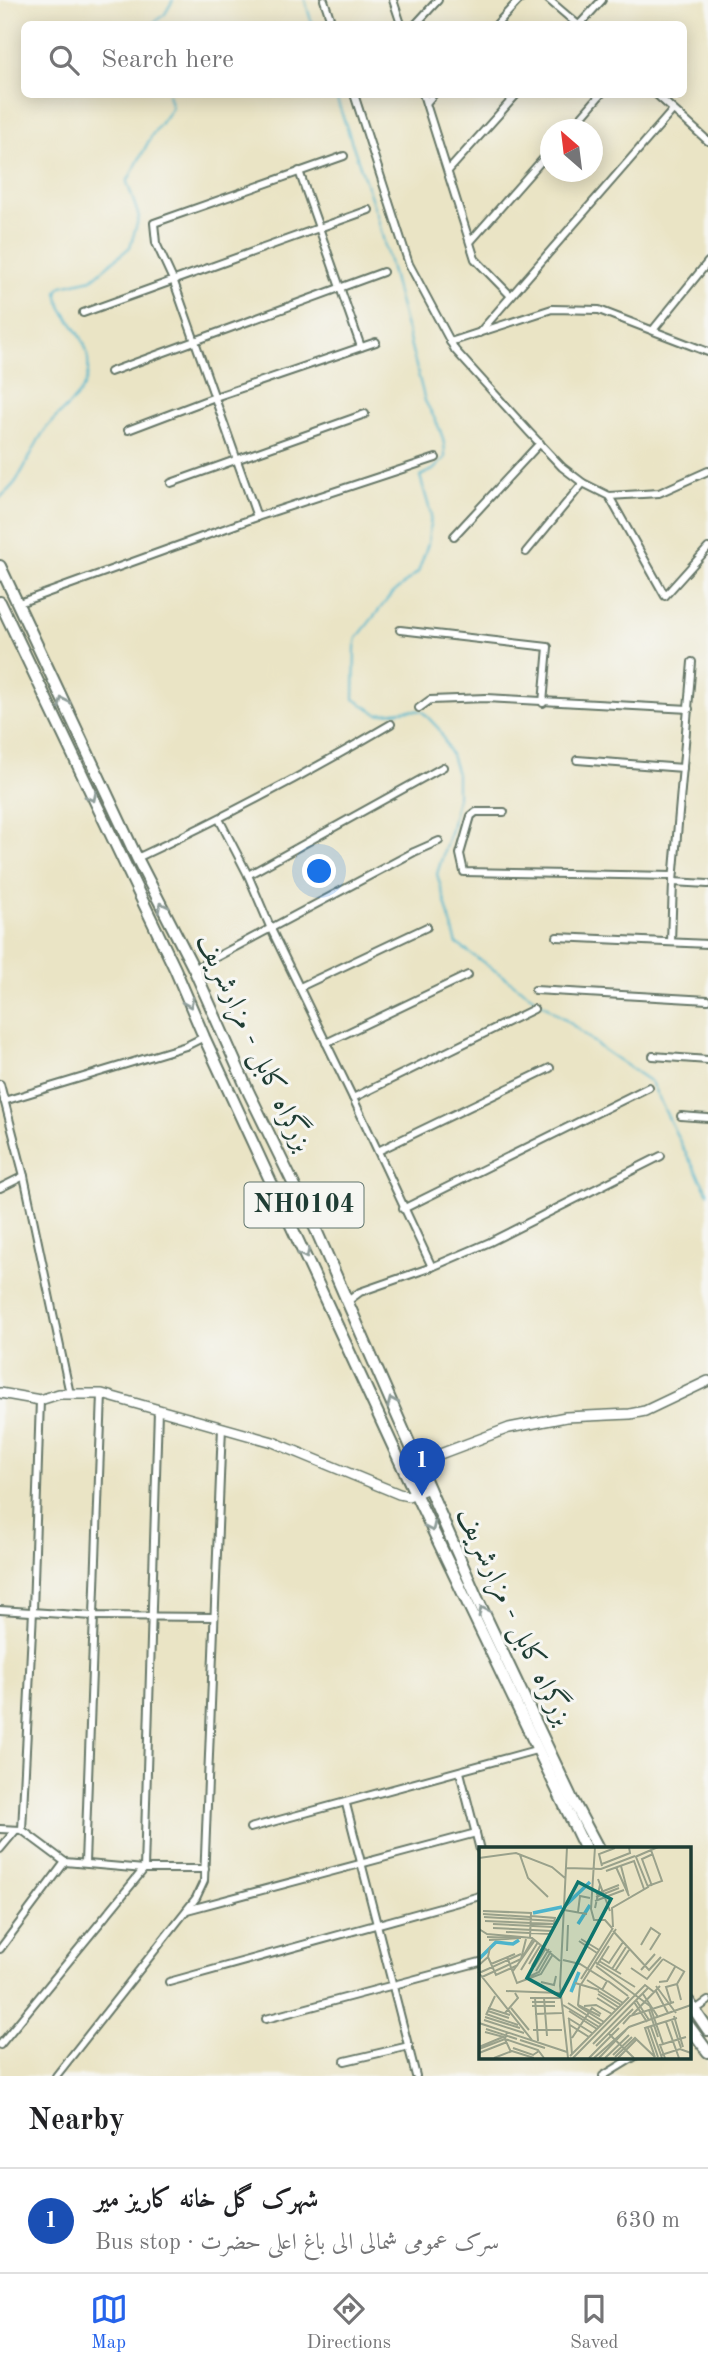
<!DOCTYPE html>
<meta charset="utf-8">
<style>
body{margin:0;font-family:"Old Standard TT",Amiri,serif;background:#f2f2f2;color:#202124}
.compass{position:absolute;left:540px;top:119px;width:63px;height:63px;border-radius:50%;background:#fff;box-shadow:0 4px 18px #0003;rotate:332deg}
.you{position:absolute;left:320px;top:872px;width:24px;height:24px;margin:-18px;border:5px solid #fff;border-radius:50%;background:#1a73e8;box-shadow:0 0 0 10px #1a73e833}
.badge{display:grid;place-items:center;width:46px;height:46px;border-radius:50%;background:#2563eb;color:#fff;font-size:23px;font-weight:700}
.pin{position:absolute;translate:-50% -58px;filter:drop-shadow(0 2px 4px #0008)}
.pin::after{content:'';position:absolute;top:37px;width:24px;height:21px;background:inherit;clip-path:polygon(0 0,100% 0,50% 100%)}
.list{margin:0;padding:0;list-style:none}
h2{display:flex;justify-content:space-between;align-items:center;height:91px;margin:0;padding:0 28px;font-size:30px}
h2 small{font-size:23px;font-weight:400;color:#757577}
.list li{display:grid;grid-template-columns:46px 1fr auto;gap:21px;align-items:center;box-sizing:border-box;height:105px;padding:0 28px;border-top:2px solid #e0e0e0}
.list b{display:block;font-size:26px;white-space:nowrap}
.list p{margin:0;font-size:23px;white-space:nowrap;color:#757577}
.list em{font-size:23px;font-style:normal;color:#757577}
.icon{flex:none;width:38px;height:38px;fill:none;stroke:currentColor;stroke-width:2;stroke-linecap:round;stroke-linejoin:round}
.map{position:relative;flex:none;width:708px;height:2076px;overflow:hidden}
.search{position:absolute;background:#fff;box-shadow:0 4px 18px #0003;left:21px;right:21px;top:21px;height:77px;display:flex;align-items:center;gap:18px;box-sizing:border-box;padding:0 24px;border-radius:10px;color:#757577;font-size:26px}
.sheet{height:196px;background:#fff}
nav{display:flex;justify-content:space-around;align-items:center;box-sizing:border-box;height:98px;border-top:2px solid #e0e0e0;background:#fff;font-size:19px;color:#757577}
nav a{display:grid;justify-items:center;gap:4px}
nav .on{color:#2563eb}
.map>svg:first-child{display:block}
</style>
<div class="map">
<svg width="708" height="2076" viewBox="0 0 708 2076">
<rect width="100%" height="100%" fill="#f6f6f2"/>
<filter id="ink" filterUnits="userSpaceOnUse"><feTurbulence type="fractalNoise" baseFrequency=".0143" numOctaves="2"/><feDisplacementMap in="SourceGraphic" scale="14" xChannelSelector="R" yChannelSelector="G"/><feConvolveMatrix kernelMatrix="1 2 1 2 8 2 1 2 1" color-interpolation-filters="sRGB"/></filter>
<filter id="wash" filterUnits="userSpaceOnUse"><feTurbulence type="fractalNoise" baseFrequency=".00686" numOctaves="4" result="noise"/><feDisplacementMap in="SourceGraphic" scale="28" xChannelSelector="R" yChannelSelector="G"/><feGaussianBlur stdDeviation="1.57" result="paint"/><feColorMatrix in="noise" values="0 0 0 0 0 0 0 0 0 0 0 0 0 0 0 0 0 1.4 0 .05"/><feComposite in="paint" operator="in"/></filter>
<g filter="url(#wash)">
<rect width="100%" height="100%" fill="#eae4c5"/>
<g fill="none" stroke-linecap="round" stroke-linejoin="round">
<g stroke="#4db4cc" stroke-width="2">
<path d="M305,0L312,24"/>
<path d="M152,24L165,14L173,0"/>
<path d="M335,94L377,215L425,401C435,419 446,436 445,458L433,470L420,476L431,514L428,544L418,572L390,596L357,638L355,648L354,699L378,714L409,710L422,711L439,729L451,755L457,774V798L451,829L437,874L457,944L570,1023L601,1048L651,1082L683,1148L708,1193"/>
<path d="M0,498C6,492 14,486 18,478C28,463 34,445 45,430C63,405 92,397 88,359C85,329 59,317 57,291L62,286L92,279L130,247L139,217L127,182L152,135L172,108L168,94"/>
</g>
</g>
</g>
<g filter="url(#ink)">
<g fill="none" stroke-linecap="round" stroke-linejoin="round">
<defs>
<g id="street">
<path d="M324,0L332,24"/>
<path d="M393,0L401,24"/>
<path d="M549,0L577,24"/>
<path d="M416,24L438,0"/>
<path d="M497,24L519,0"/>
<path d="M580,24L602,0"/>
<path d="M354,94L409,264L455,350L529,432L562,467L583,483L609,496L659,493L708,471"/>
<path d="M423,94L475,259L511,296"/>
<path d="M656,94L708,141"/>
<path d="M426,103L434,94"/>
<path d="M570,130L601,94"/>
<path d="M299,171L361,347"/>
<path d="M448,171L517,94"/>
<path d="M470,242L550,151"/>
<path d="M83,313L369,210"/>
<path d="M653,330L708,262"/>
<path d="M479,333L673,110"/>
<path d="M450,342L552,309L599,310L708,352"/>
<path d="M110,372L383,272"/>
<path d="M128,430L215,397L376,342"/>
<path d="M171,483L365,414"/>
<path d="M609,496L665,596L708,548"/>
<path d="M257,517L174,282L156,243L154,223L344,156"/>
<path d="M454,536L540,443"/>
<path d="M526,552L583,483"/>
<path d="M19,603L257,517L436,458"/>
<path d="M400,630L548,647L543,703"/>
<path d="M419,708L430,700L486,698L689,709"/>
<path d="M577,760L683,768"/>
<path d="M504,812H476L471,816L460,854L464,872L673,876"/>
<path d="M219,819L248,875L271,929L353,1098L432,1267"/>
<path d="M137,858C225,817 308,773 391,724"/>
<path d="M248,875L443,767"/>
<path d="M673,882L708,884"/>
<path d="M557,937L708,944"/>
<path d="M671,942L673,882L692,662"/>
<path d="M194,969L414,852L439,841"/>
<path d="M300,987L427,927"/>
<path d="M535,990L708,1000"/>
<path d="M326,1043L468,975"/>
<path d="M653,1056L708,1060"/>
<path d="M0,1084L24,1176L70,1394"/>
<path d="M353,1098L534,1009"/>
<path d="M4,1101L186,1046L204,1037"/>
<path d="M681,1116L708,1118"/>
<path d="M378,1151L550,1068"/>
<path d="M0,1188L24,1176"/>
<path d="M403,1209L649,1087"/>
<path d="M348,1301L360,1292L432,1267L490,1242L661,1156"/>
<path d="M0,1610L93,1616L214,1617"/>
<path d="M460,1772L480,1850"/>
<path d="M346,1804L416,2076"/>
<path d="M250,1828L536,1750"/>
<path d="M0,1829L22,1830L65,1862L144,1869H205"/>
<path d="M22,1830L33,1611L40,1400"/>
<path d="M0,1849L15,1831"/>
<path d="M85,1863L102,1394"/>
<path d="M187,1910L476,1833"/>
<path d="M0,1949L65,1862"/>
<path d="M169,1982L480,1896"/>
<path d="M694,2011L708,2001"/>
<path d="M266,2019L480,1962"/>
<path d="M0,2045L144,1869L158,1410"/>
<path d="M345,2061L409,2046"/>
<path d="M56,2076L196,1898L204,1881L222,1427"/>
<path d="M603,2076L634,2057"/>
</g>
<g id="secondary">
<path d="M0,1393L40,1400L59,1394H102L273,1442L399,1494L408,1496L429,1488"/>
<path d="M403,1468L509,1428L566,1417L630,1414L645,1411L708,1381"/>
</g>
<g id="highway">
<path d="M0,566L137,858L194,969L249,1093L316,1230L477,1598L572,1799L598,1848"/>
<path d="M0,602L175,969L204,1037L403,1468L585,1848"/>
<path d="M689,2002L708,2030"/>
<path d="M689,2026L708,2052"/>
</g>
</defs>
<use href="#street" stroke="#667767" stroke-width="10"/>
<use href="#secondary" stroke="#667767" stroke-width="12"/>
<use href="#highway" stroke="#667767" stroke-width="14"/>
<use href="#street" stroke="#fff" stroke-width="6"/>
<use href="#secondary" stroke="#fff" stroke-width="9"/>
<use href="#highway" stroke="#fff" stroke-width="10"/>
</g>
<defs><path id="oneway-chevron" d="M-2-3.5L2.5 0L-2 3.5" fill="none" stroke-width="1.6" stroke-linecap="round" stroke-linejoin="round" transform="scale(1.75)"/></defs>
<g stroke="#8f9e9a">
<use href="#oneway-chevron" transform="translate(63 702) rotate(-115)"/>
<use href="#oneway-chevron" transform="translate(92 797) rotate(64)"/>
<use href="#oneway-chevron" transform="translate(162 907) rotate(-117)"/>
<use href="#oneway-chevron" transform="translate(189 1003) rotate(67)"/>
<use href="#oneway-chevron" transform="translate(305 1254) rotate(65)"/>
<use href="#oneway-chevron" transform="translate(392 1402) rotate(-113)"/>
<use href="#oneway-chevron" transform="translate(431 1527) rotate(65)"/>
<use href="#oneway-chevron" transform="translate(483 1611) rotate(-115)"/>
</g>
</g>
<g text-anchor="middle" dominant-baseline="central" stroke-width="6" stroke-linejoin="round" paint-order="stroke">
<rect fill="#f6f6f2" stroke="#60746d" stroke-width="2" x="244.5" y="1182.5" width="119" height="45" rx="5"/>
<g font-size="26" font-weight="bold" fill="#1f3d34">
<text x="304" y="1205">NH0104</text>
</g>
<g font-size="28" fill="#1f3d34" stroke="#f6f6f2">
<text transform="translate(253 1043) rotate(65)">بزرگراه کابل - مزارشریف</text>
<text transform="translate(513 1617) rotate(65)">بزرگراه کابل - مزارشریف</text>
</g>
</g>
<g transform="translate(479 1847)">
<rect width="212" height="212" fill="#eae4c5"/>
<path fill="none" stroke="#4db4cc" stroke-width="3.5" d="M87,58L111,35M54,66L83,60M99,77L111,58M0,112L17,95L34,97L40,93M92,145L100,125"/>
<path fill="none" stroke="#99a18b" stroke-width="2" d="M88,0L81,139L89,211M116,0L112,62L115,73H126L133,81M41,8L49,31L69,50M156,10L179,0M0,11L37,6L73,20L86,31M123,17L151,6L150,0M123,19L120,7L136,1M142,19L149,46M137,20L150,49M87,21L122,22L156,9M127,24L155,14L165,42M119,32L131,64M169,39L183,34L172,3M173,39L163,12L174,7M117,47L140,38M117,50L140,41M116,54L145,43M116,61L121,38M85,63L108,67M4,64L52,66L51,91M99,65L101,49L111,51M4,67L51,70M52,69L76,71L75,76M5,70L76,74M6,74L75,77M14,77L74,80M134,80L133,61L169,40L157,10M14,81L73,84M0,82L8,87L53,91L81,114M134,84L170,123L182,110M27,85L72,87M8,90L41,91M102,92L120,103M10,93L42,91M100,94L118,106M162,98L172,81L181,87L171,103M88,104L89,78M42,107L0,126L53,193M9,110L17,128L39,118M28,110L38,136L62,127L74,107M43,111L54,92M122,111L130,116L144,95M184,112L206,125M84,113L101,117L128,134L123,143M120,114L142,127M116,115L156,140M12,117L36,107M50,117L61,99M0,118L9,110L11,100M118,118L130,99M53,119L65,98M117,119L171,159L184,197M55,120L67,101M152,121L168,132L184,112M133,122L147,100M42,123L59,95M162,123L176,107M34,124L56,93M57,124L70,102M136,124L150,103M3,130L42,112L47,92M47,131L60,125L72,104M102,132L134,81M108,133L144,156M129,134L149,149M62,135L75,138L77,129M180,135L188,134L196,120M96,136L120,143M177,139L197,166M27,144L81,146M119,144L142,158M177,144L189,166M119,147L139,160M164,147L179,170M51,151H82M56,151L59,194M65,151L68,189M118,151L137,163M157,153L170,173M202,153L198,137L205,125M53,155H76M155,155L168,175M89,156L123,178M192,156L187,140L198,137M84,158L120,180M53,159H76M99,159L125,175M105,159L117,158L133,167M9,161L31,168M32,161L50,183M170,163L179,190M9,164L30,171M90,164L118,182M26,166L39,151L36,146M7,167L39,178M56,167L83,166M7,168L16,149M153,168L181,139M121,169L99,158L101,139L137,82M195,169L204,200M6,170L41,181M89,171L113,186M90,172L93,207M5,173L45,186M193,174L202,201M187,175L200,211M0,176L88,205M144,177L151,169L195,155M91,178L110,190M172,180L183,211M169,181L179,210M7,182L38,192M54,183H83M6,185L25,190L32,205M129,186L155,211M93,191L113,161L122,167M26,192L59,203L65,211M41,193L66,201M114,197L169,141M117,199L154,162M0,200L24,190M34,201L54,208L60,204M0,202L26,192L28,185M0,206L28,195M134,208L153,190M182,208L201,202L212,206M91,209L150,150M136,210L156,191L176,210M176,210L166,181L198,171M15,211L33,204L55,211M94,211L166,138L175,145M110,211L140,181M115,211L150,180L212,158M120,211L147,183M126,211L150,188M139,211L157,193M186,211L181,198L207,190"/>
<path fill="#0f766e" fill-opacity="0.15" stroke="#0f766e" stroke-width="3.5" d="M99,35L132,52L81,149L48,131Z"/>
<rect width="212" height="212" fill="none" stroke="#1f3d34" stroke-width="3.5"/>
</g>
</svg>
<svg class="compass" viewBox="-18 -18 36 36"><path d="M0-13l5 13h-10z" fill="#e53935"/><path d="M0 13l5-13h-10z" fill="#757577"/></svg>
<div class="you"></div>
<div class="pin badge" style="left:422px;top:1496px;background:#1a4fb4">1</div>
<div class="search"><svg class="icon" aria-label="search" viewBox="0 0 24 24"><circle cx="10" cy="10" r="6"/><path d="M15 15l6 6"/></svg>Search here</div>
</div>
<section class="sheet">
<h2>Nearby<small></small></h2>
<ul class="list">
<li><span class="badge" style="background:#1a4fb4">1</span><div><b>شهرک گل خانه کاریز میر</b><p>Bus stop · سرک عمومی شمالی الی باغ اعلی حضرت</p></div><em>630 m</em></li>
</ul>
</section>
<nav>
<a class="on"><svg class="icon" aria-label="map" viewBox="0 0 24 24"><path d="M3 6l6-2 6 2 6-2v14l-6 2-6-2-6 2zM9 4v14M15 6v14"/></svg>Map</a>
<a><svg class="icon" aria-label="directions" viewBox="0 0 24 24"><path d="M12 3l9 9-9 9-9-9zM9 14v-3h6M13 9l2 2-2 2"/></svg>Directions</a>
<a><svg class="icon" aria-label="saved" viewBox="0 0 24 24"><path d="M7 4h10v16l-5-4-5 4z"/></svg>Saved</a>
</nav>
